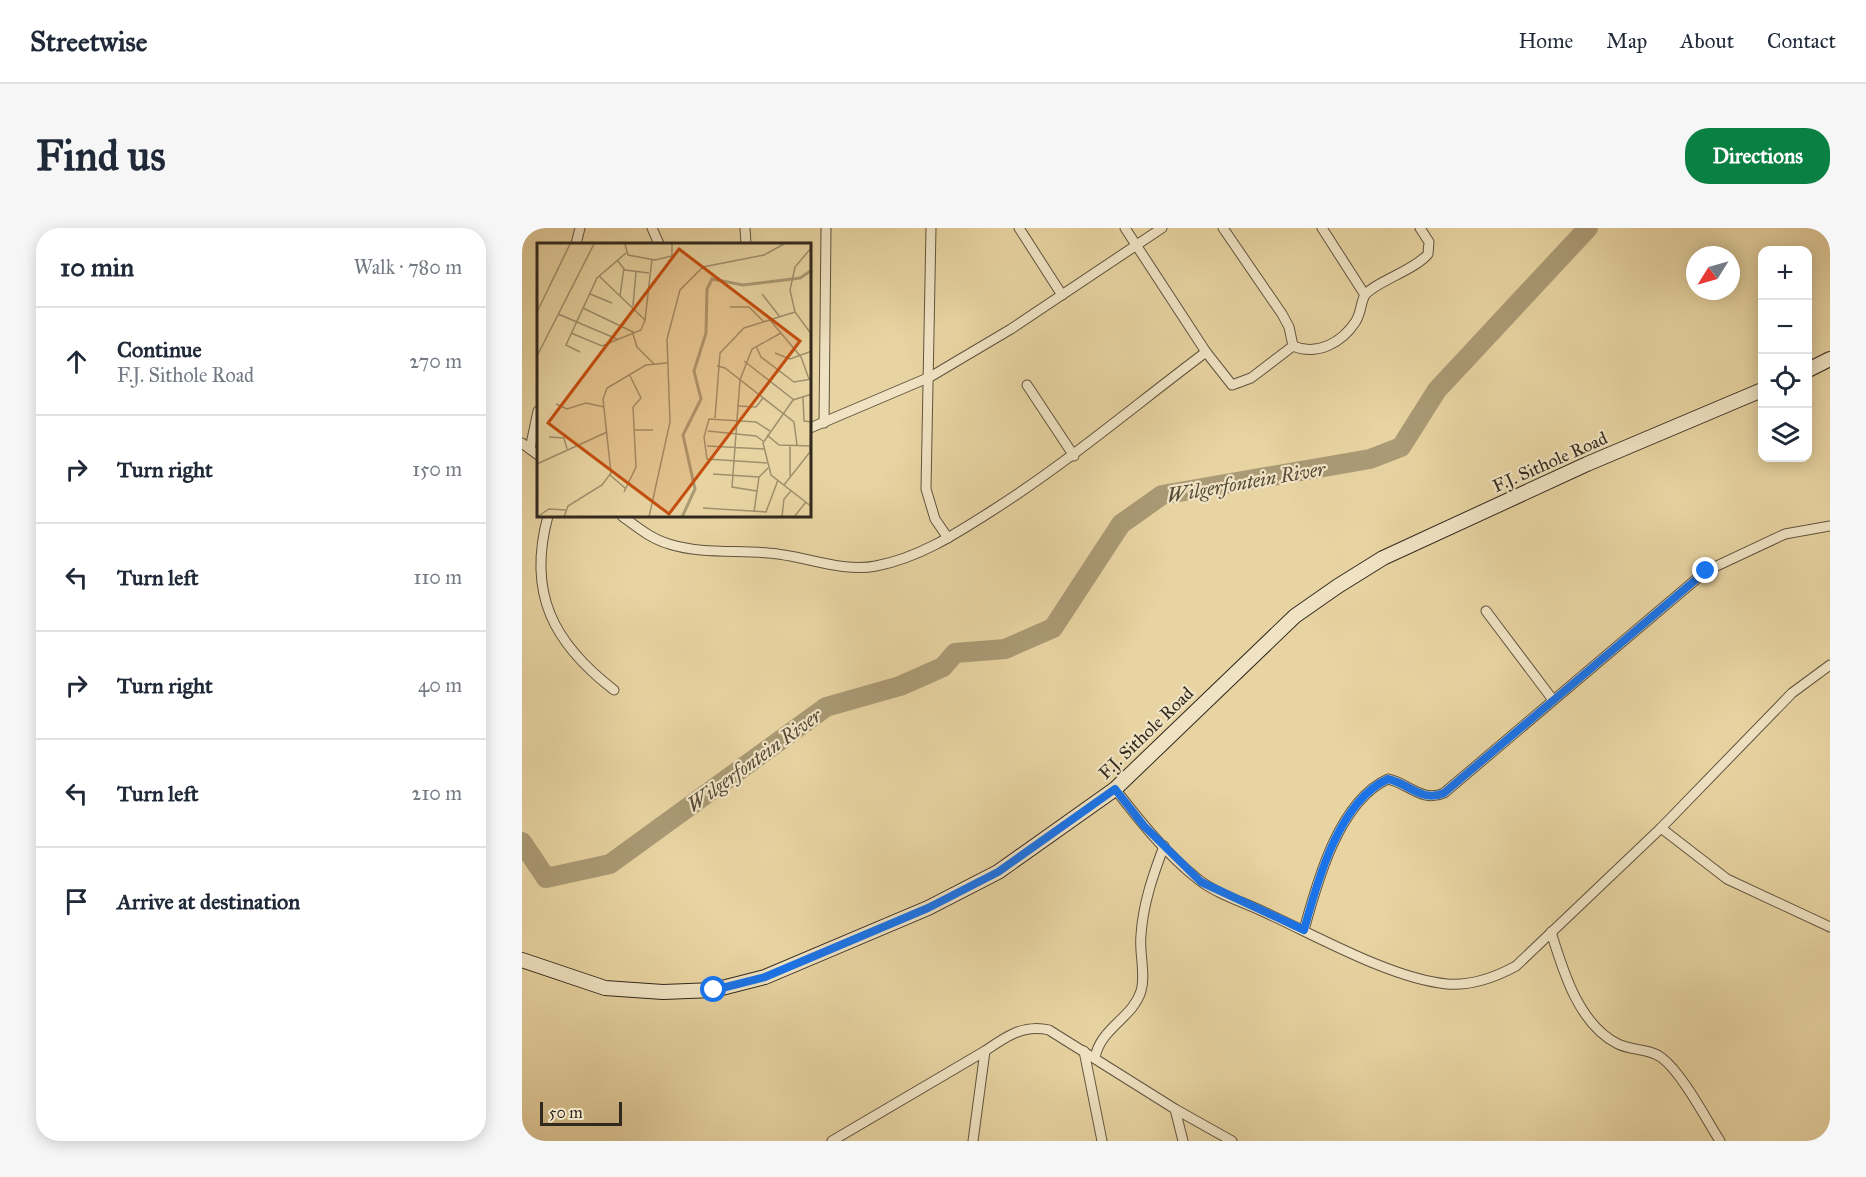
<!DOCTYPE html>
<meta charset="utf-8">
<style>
body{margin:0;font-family:"IM FELL Great Primer",serif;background:#f6f6f7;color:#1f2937}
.controls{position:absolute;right:18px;top:18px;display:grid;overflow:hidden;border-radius:12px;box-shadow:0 3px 15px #0003}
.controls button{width:54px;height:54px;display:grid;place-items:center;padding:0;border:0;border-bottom:2px solid #e0e1e3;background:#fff;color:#1f2937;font:30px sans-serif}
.compass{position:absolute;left:1164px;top:18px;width:54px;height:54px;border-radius:50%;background:#fff;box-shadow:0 3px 15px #0003;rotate:233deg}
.scale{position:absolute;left:18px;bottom:15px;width:82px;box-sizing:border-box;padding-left:6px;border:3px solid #32291e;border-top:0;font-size:16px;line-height:21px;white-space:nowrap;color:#32291e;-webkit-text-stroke:4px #f0e3c3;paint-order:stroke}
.stop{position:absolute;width:18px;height:18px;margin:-14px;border:4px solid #1a73e8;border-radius:50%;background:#fff}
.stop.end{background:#1a73e8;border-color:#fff;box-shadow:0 2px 6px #0008}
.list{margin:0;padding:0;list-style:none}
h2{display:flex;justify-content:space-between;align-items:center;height:78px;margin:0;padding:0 24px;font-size:26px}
h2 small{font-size:20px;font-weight:400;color:#747a83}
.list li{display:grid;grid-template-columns:39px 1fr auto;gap:18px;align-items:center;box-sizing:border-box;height:108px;padding:0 24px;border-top:2px solid #e0e1e3}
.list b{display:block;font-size:22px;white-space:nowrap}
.list p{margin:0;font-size:20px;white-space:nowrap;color:#747a83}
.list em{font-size:20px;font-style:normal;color:#747a83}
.icon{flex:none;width:33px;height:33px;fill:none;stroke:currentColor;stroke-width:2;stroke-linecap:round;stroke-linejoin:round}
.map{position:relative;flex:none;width:1308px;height:913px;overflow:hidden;border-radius:24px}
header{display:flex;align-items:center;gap:36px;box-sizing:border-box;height:84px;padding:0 30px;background:#fff;border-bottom:2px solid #e0e1e3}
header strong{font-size:28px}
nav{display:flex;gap:33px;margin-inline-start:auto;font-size:21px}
.intro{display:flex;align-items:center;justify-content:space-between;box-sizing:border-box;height:144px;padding:0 36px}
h1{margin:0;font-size:42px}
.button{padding:15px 27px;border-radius:24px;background:#0b8043;color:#fff;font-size:21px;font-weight:700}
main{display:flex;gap:36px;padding:0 36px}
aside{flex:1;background:#fff;border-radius:24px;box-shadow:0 3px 15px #0003}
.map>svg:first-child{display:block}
</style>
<header>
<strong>Streetwise</strong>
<nav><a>Home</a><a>Map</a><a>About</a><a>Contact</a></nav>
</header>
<div class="intro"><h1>Find us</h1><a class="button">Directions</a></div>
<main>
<aside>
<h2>10 min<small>Walk · 780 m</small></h2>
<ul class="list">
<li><svg class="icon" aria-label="ahead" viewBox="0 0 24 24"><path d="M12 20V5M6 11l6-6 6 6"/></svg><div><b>Continue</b><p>F.J. Sithole Road</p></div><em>270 m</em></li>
<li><svg class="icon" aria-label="right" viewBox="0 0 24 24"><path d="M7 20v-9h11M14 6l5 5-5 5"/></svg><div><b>Turn right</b></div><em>150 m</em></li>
<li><svg class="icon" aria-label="left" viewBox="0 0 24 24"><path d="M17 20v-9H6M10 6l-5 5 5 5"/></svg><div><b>Turn left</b></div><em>110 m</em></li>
<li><svg class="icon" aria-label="right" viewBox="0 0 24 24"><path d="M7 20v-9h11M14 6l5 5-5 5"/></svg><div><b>Turn right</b></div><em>40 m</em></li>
<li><svg class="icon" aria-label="left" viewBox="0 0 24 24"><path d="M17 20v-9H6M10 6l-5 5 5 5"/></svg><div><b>Turn left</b></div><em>210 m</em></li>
<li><svg class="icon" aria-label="arrive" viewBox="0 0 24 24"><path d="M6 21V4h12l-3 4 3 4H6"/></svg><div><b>Arrive at destination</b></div></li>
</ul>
</aside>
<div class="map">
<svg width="1308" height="913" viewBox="0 0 1308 913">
<rect width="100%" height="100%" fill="#e8d4a2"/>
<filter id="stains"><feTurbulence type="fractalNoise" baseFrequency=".00333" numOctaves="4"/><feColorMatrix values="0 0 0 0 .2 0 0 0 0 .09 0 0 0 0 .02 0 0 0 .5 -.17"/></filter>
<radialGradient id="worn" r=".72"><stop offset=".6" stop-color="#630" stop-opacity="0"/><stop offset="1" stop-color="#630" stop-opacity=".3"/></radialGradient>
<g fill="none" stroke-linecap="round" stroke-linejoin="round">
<path stroke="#aa9a75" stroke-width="20" d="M0,614L24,650L88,636L304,479L378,458L421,439L433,425L483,421L531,400L599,296L640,267L848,231L879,219L915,162L1066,0"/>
<defs>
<g id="street">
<path d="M130,0L137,16"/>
<path d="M223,0L224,16"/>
<path d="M409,0L404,261L413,291L426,310"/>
<path d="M497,0L540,67"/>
<path d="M603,0L684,124L710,157L729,150L771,118C795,128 820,115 834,93C839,85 839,73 843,67C853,54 893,42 906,26L907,14L898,0"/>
<path d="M701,0L760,86L767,99L771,118"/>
<path d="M800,0L843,67"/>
<path d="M54,16L58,0"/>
<path d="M505,157L552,228"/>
<path d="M302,195L304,0"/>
<path d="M288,200L408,149L489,101L640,0"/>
<path d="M0,215L16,227"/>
<path d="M8,221L16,183"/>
<path d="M26,288C5,365 31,415 92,462"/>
<path d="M100,288C115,299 129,311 147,316C178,326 214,322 246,325C281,327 319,345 354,338C396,330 432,307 468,284C544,236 612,178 684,124"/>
<path d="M964,383L1031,472"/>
<path d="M593,561C618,593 644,626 677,652C695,666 721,674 742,684C793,707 870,751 925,756C950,758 972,750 994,738L1139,600L1270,465L1308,437"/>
<path d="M1139,600L1205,651L1308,699"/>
<path d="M782,702C795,654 817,573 866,551C886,555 900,575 922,565L1184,343L1263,306L1308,298"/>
<path d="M1029,704C1041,743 1057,797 1096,816C1110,823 1127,820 1140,830C1160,845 1184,891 1198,913"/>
<path d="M463,823C483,809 501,796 527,802L653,881L710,913"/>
<path d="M562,823L580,913"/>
<path d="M573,830C578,800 611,790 619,763C624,746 617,725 619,707C621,676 631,647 642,618"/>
<path d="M653,881L661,913"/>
<path d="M310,913L463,823L451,913"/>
</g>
<g id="secondary">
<path d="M1286,142L1308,131"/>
<path d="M0,732L83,760L141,764L192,762L243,749L406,680L476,644L593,561L773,388L816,358L861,330L1065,236L1240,162"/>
</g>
</defs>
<use href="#street" stroke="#60543f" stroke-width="11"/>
<use href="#secondary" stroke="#32291e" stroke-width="16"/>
<use href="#street" stroke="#f0e3c3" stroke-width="9"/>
<use href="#secondary" stroke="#f0e3c3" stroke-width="14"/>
</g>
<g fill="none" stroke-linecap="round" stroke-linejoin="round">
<path stroke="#1a73e8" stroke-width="8" d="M192,762L243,749L406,680L476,644L593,561L622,598L679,654L782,702C795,654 817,573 866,551C886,555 900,575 922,565L1184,343"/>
</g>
<g text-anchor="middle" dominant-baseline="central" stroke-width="4.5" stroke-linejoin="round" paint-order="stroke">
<g font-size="18" fill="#32291e" stroke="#f0e3c3">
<text transform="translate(1028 234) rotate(-24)">F.J. Sithole Road</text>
<text transform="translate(624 505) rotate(-44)">F.J. Sithole Road</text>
</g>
<g font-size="20" font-style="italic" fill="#564b38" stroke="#f0e3c3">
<text transform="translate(724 254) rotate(-10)">Wilgerfontein River</text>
<text transform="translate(232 532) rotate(-36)">Wilgerfontein River</text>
</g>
</g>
<g transform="translate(15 15)">
<rect width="274" height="274" fill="#e8d4a2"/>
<path fill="none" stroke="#aa9a75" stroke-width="3" d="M145,274L158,246L146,192L164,156L157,128L169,90L170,46L175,36L206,42L263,35L275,27"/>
<path fill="none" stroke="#9f906d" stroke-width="1.5" d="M88,1L91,12L118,17L135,13V1M275,4L258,24L253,47L258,69L275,92M80,17L88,27L112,30M62,33L108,77L115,16M53,51L75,60M225,51L243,74M83,53L87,25M96,63L99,29M193,64H212L227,79M46,65L98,90M0,69L33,1M21,71L80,96M233,77L264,114L272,136M34,90L65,103L104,87L108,77M96,91L100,104L117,121M219,103L224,114L257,139L275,136M43,109L29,102L60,35L89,10M238,110L253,116L275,108M0,113L57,1M207,118L257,157M180,123L188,125L257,179L260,202M275,151L256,157L226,200L234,232L275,264M266,154L267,178L275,179M19,161L30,166L49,160L67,164M200,163L219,164L226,155M178,175L183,110L207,85L258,69M97,187H116M171,188L219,193L226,198M230,192L242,202L275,203M12,194L27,195L30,206M170,203L227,206M230,220L170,216L167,194L172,176L219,179L233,188M0,221L70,189M176,231L222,234M73,232L89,246M253,233V202M247,242L273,209L274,179M220,248L195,244L203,137L215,106L244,90M87,249L99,224L96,164L104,155L92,131M166,265L229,269L241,237M217,269L222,234L231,225M0,274L12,266L29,267M27,274L31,263L65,242L74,230L66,156L70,145L109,122L130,120M112,274L133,179L130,96L143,47L166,24L227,12L247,1M245,274L247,256L254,248M257,274L269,259"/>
<path fill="#c44f10" fill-opacity="0.15" stroke="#c44f10" stroke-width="3" d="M142,6L263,98L132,271L11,180Z"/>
<rect width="274" height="274" fill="none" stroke="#32291e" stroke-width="3"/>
</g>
<rect width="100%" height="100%" filter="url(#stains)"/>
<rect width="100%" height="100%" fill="url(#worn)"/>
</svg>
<div class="controls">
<button>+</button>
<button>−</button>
<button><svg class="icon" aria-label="locate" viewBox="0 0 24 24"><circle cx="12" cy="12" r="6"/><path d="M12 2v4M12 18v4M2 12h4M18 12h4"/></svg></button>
<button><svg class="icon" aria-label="layers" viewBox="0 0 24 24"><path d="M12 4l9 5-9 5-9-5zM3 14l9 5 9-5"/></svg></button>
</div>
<svg class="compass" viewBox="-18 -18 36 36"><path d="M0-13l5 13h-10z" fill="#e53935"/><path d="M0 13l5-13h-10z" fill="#747a83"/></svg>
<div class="scale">50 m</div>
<div class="stop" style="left:192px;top:762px"></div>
<div class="stop end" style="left:1184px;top:343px"></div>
</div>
</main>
